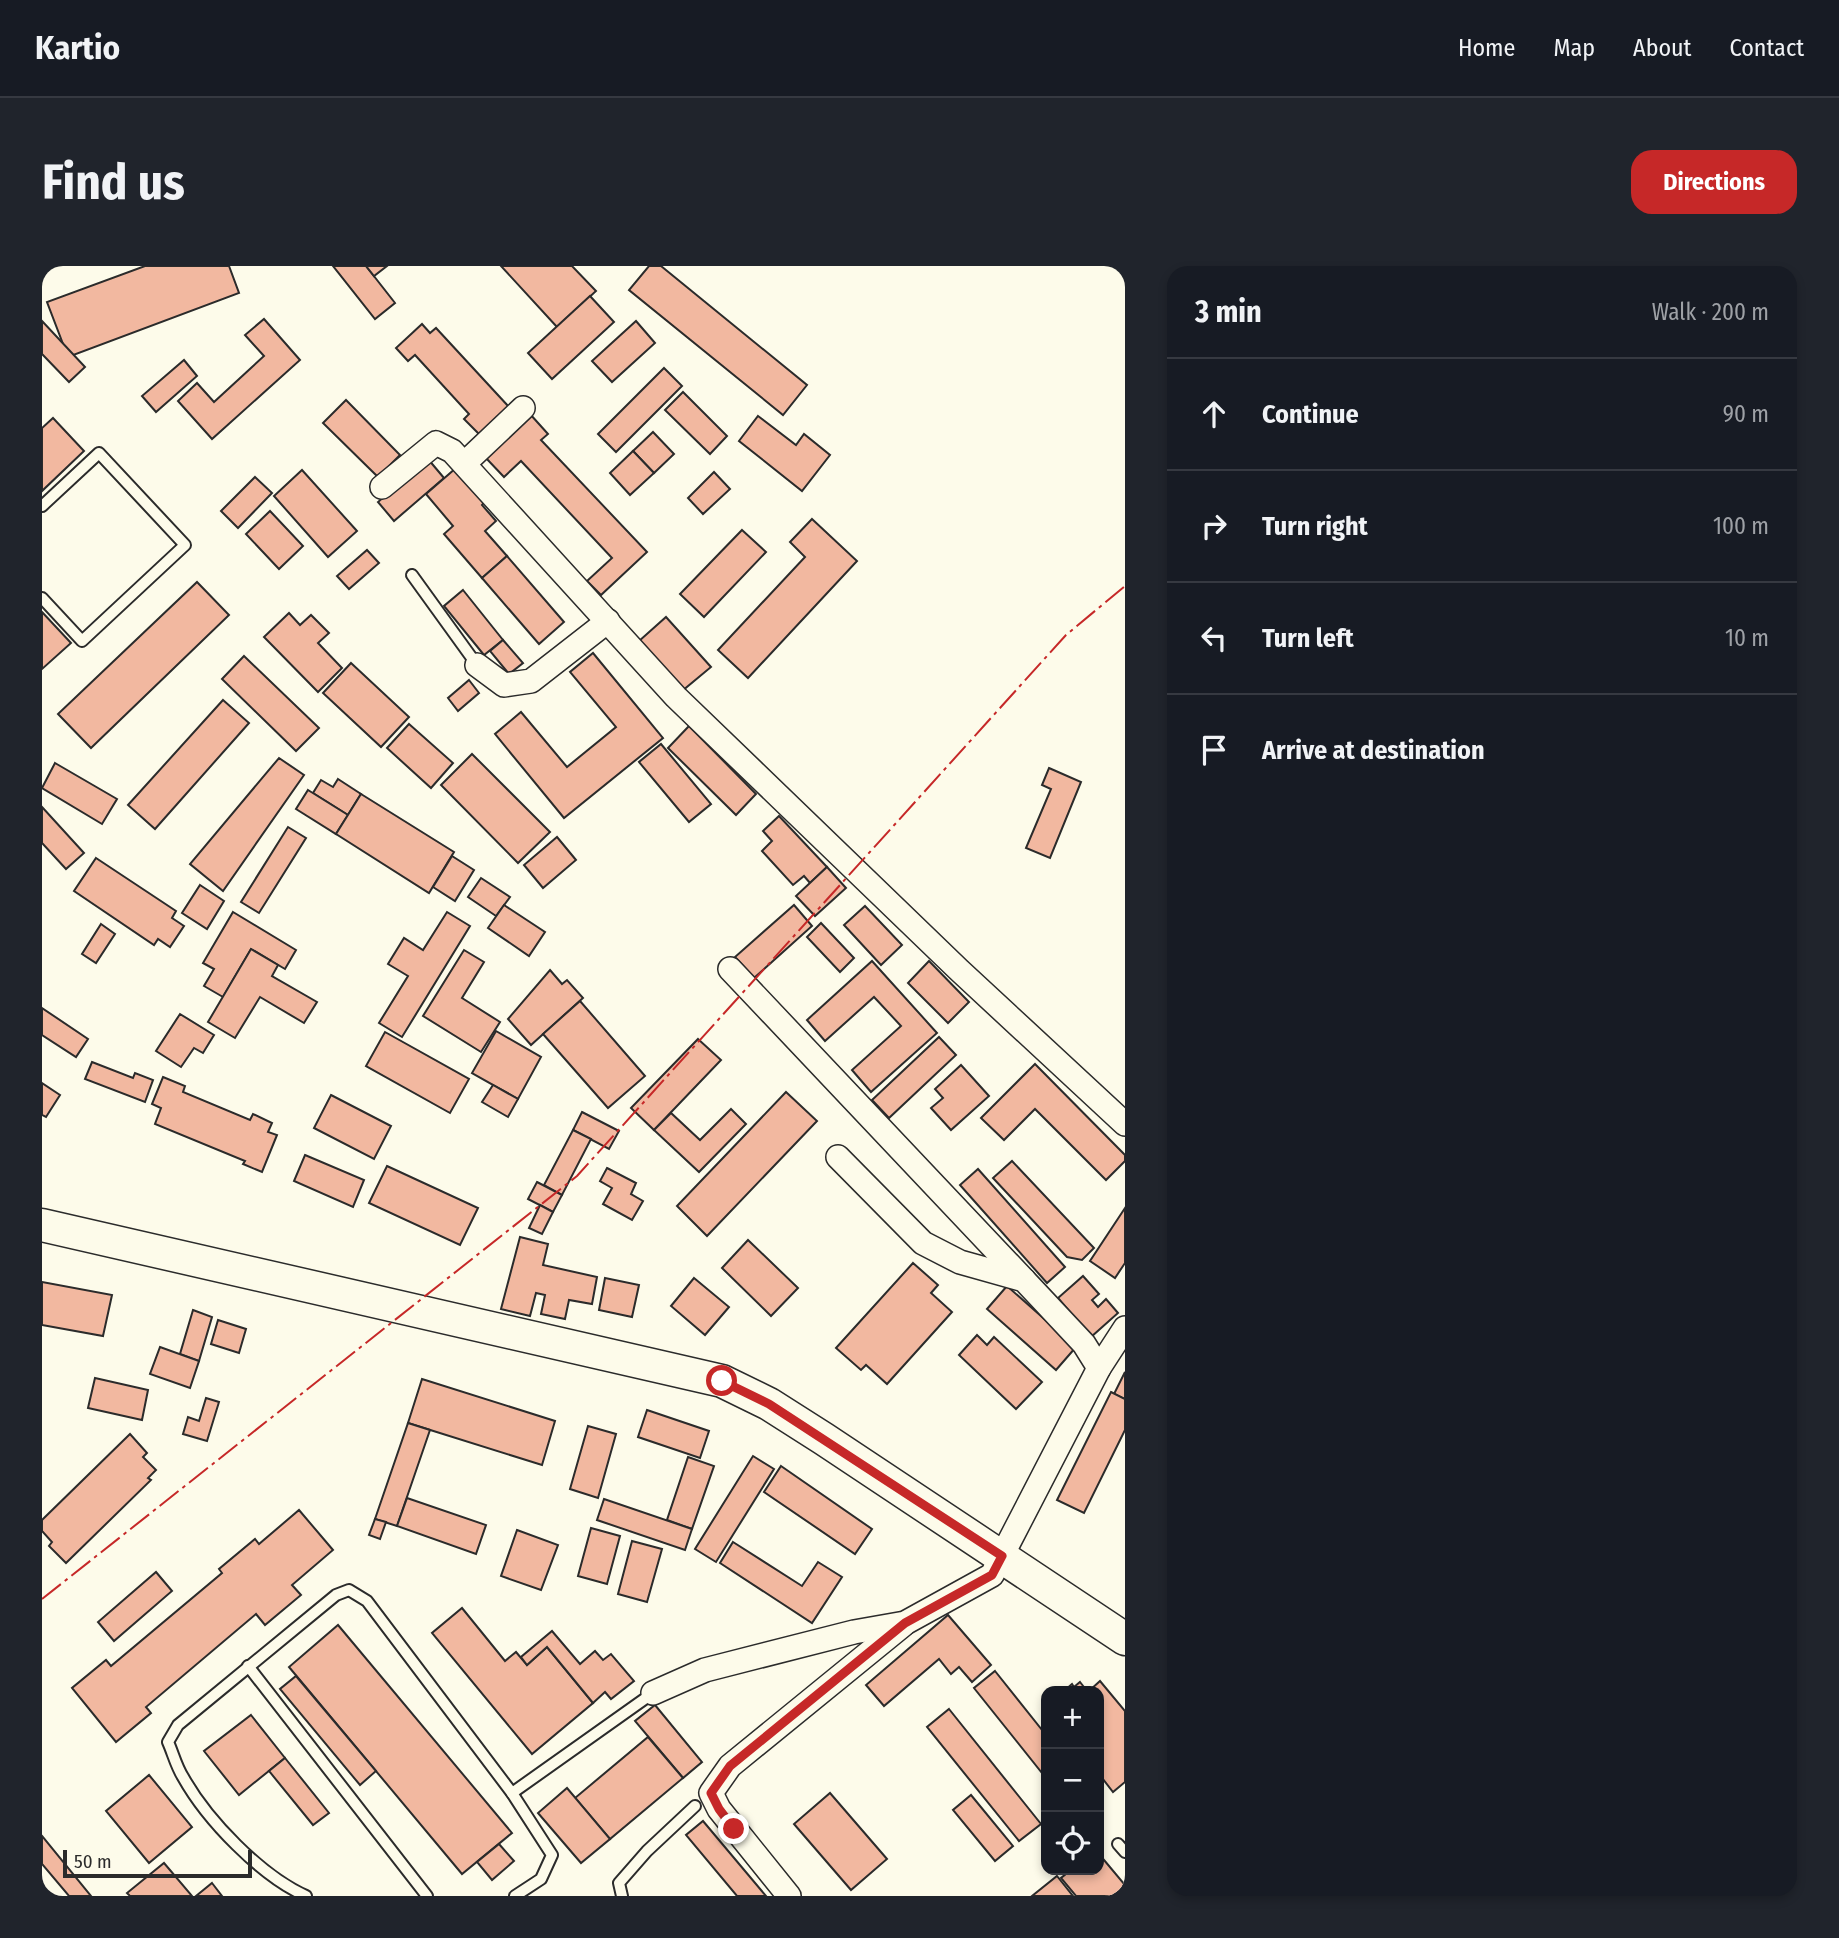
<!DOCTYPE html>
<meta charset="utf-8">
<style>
body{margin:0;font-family:"Fira Sans Condensed",sans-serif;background:#20242c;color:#f1f3f6}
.controls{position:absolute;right:21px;bottom:21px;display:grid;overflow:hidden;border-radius:14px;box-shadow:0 4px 10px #0003}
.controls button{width:63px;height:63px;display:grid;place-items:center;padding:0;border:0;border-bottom:2px solid #363941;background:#171b24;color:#f1f3f6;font:35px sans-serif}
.scale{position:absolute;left:21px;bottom:18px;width:189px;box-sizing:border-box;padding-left:7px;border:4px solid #2b2b2b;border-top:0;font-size:19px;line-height:24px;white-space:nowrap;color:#2b2b2b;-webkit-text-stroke:5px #fdfbea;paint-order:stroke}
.stop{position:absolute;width:21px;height:21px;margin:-16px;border:5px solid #c62828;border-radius:50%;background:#fff}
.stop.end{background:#c62828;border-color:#fff;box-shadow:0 2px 7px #0008}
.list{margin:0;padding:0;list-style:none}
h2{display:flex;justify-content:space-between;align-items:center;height:91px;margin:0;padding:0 28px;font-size:30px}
h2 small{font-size:23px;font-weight:400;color:#9ea1a6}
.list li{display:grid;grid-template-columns:46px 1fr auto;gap:21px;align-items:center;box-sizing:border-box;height:112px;padding:0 28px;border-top:2px solid #363941}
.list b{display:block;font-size:26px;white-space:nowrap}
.list em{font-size:23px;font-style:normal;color:#9ea1a6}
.icon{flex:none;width:38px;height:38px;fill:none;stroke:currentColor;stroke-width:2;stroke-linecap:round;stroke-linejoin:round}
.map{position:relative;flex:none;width:1083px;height:1630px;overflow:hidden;border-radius:21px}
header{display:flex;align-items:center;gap:42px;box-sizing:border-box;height:98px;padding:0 35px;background:#171b24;border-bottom:2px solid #363941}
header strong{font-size:33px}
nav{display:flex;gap:38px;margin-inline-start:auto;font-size:24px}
.intro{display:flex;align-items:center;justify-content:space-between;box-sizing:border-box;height:168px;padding:0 42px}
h1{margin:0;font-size:49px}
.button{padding:18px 32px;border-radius:21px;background:#c62828;color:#fff;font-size:24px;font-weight:700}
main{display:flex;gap:42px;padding:0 42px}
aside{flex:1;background:#171b24;border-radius:21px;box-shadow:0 4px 10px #0003}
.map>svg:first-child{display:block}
</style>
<header>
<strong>Kartio</strong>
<nav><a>Home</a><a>Map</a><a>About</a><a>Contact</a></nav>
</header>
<div class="intro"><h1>Find us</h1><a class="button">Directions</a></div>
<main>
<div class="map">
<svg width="1083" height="1630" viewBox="0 0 1083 1630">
<rect width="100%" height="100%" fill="#fdfbea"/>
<g fill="#f2b8a0" stroke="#2b2b2b" stroke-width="2">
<path d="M103,0H187L197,27L26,91L5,36Z"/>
<path d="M291,0H324L353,37L333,53Z"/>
<path d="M324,0H345L332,10Z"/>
<path d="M459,0H530L554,25L515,61Z"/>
<path d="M607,0H619L765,119L741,149L587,24Z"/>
<path d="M548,30L572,56L510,113L486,87Z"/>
<path d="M222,53L258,94L170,173L136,135L155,117L172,136L222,90L203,69Z"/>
<path d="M0,55L43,101L27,116L0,88Z"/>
<path d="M594,55L613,77L570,116L550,95Z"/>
<path d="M380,58L388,67L394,62L467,141L437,168L422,153L427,148L373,89L366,95L354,82Z"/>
<path d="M142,94L155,110L114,146L100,130Z"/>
<path d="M622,102L640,120L574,186L556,168Z"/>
<path d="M641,126L685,170L668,188L623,144Z"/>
<path d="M304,134L358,189L336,211L281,157Z"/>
<path d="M488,148L506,168L499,174L605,286L559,329L545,315L570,292L479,195L462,211L443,191Z"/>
<path d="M716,150L754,179L762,168L788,189L760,225L697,175Z"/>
<path d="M11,152L42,185L0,225V162Z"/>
<path d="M611,166L632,188L612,207L591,185Z"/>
<path d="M591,185L612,207L588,229L568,207Z"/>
<path d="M386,193L402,212L352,255L336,236Z"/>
<path d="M414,202L443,235L440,239L454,255L443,265L465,290L440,312L402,268L411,260L384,228Z"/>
<path d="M260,204L315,265L286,291L232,230Z"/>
<path d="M672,206L688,223L661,248L646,232Z"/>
<path d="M213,211L230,227L196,262L179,245Z"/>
<path d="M228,245L261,280L237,303L204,268Z"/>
<path d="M770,253L815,295L706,412L676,384L763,291L748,276Z"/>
<path d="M700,264L724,286L662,351L638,328Z"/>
<path d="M325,284L337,297L307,323L295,310Z"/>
<path d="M465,290L522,356L497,378L440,312Z"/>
<path d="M155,316L187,349L49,482L16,448Z"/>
<path d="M421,324L461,374L442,389L402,340Z"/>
<path d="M0,346L29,377L0,403Z"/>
<path d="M247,347L258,359L269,349L287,367L276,377L300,402L276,426L222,371Z"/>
<path d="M624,351L669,401L640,425L597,375Z"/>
<path d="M461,374L481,397L467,408L448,385Z"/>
<path d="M551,387L621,472L522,552L453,468L479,446L525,501L574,461L528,406Z"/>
<path d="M202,390L277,462L254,485L180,413Z"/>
<path d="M309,397L367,451L339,481L281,427Z"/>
<path d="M427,414L437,427L416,445L406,432Z"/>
<path d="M181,434L207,457L113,563L86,539Z"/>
<path d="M367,458L411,497L389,522L345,482Z"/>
<path d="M647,460L714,528L694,549L626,482Z"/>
<path d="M619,478L669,538L647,556L597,496Z"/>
<path d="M430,488L508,566L476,597L399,519Z"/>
<path d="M237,492L262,509L181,625L148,598Z"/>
<path d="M13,497L75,533L60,558L0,522Z"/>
<path d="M1007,502L1039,516L1008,592L984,582L1009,523L1000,519Z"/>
<path d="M296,513L319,528L306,549L271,527L279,514L291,521Z"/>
<path d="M266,524L306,549L294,568L254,543Z"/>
<path d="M319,528L412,586L387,627L294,568Z"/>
<path d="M0,541L42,587L24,603L0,577Z"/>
<path d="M737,550L785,601L768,617L762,610L751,619L720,585L730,575L721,565Z"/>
<path d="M246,561L264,572L217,647L199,636Z"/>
<path d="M515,571L534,594L501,622L482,599Z"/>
<path d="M410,590L432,604L413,635L391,621Z"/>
<path d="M54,592L134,645L130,652L142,660L128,681L116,673L112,679L32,625Z"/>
<path d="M785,601L804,622L773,650L754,630Z"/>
<path d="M439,612L468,631L454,650L426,631Z"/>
<path d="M158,619L182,635L165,663L140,647Z"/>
<path d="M462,639L503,666L487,690L446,662Z"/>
<path d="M752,639L770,660L712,712L693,691Z"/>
<path d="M823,640L860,679L839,699L802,659Z"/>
<path d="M191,646L254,684L243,703L209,683L181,731L162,720L172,703L161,697Z"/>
<path d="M405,646L428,660L360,771L337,757L366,710L346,698L362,672L381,684Z"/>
<path d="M779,657L812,692L798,706L765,671Z"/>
<path d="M59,658L73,668L54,697L40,688Z"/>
<path d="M209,683L236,699L230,710L275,736L262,757L218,731L193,772L166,756Z"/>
<path d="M422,684L442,696L420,732L458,756L439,786L381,750Z"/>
<path d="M830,695L895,767L829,826L810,804L859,760L832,731L783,775L765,754Z"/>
<path d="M887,695L927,736L906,757L866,717Z"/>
<path d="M508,704L520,718L525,714L541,732L489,779L466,753Z"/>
<path d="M538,735L603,810L566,842L501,768Z"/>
<path d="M0,742L46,773L34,791L0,769Z"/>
<path d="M138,748L172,769L161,787L152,782L139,801L114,785Z"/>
<path d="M454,765L499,791L476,833L430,807Z"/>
<path d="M343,766L427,813L408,847L324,800Z"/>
<path d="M897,771L914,789L847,852L830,834Z"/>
<path d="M656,773L679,794L612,864L589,842Z"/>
<path d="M50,796L91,812L93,807L111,814L103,836L43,813Z"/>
<path d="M993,798L1083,889V895L1064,914L993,843L962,874L939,852Z"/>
<path d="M919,799L947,830L909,864L889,842L901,832L893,823Z"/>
<path d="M121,811L143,820L141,826L208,854L211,848L230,857L226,866L235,869L220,906L201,898L203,895L113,858L119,842L110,838Z"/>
<path d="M0,817L18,829L4,851L0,849Z"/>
<path d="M451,819L476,833L466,851L440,836Z"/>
<path d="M744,826L775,855L665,970L635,940Z"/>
<path d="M289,829L349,860L332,893L272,862Z"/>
<path d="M689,843L704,858L657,906L612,864L629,847L658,874Z"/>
<path d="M540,846L577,865L567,883L531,864Z"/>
<path d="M531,864L549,873L520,929L502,919Z"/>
<path d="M263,889L322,914L311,941L252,915Z"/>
<path d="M970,895L1052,982L1040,994L1025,991L951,912Z"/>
<path d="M345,900L436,942L418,979L327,937Z"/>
<path d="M565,902L594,917L589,928L601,935L590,954L561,938L570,922L558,915Z"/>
<path d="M936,903L1023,1001L1005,1017L918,919Z"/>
<path d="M495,916L520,929L511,946L486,933Z"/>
<path d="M498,939L511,946L500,968L487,962Z"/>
<path d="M1083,942V997L1073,1012L1048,995Z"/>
<path d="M478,971L506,978L501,999L555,1011L550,1038L527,1034L523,1053L499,1048L503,1029L494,1027L488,1050L459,1043Z"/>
<path d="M706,974L756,1022L729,1050L680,1002Z"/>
<path d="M871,997L896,1019L889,1027L910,1046L845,1118L824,1099L819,1104L794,1082Z"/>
<path d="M1041,1010L1057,1028L1050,1034L1056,1041L1064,1033L1076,1047L1049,1071L1016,1032Z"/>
<path d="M563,1012L597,1019L590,1051L557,1044Z"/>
<path d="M652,1012L687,1041L663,1069L629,1040Z"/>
<path d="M0,1016L70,1029L61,1070L0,1059Z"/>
<path d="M965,1020L1034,1081L1014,1104L945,1043Z"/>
<path d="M151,1044L170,1051L157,1095L138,1088Z"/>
<path d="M176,1054L204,1063L197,1087L169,1078Z"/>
<path d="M935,1069L945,1079L952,1071L1000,1116L974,1143L917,1089Z"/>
<path d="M118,1081L157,1095L148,1122L108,1108Z"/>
<path d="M1083,1106V1133L1072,1128Z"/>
<path d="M53,1112L106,1124L100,1154L46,1142Z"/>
<path d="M380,1113L513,1155L500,1199L366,1157Z"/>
<path d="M1069,1126L1083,1133V1164L1042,1247L1015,1234Z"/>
<path d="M164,1132L177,1136L165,1175L141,1168L146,1151L157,1155Z"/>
<path d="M605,1144L667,1165L658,1192L596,1171Z"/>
<path d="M366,1157L388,1164L355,1260L333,1253Z"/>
<path d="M546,1160L574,1168L556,1232L528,1223Z"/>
<path d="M88,1168L105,1187L101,1191L114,1204L106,1212L109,1214L24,1297L7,1280L10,1276L0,1265V1254Z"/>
<path d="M711,1190L732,1203L674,1296L653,1283Z"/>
<path d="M646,1191L672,1200L650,1263L625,1254Z"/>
<path d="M739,1200L830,1263L813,1288L722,1226Z"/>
<path d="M365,1232L444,1259L434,1288L355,1260Z"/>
<path d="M562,1233L650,1263L643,1284L555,1254Z"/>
<path d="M257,1244L291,1284L250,1319L259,1329L223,1359L214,1348L104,1441L109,1447L74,1476L30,1422L64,1394L69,1400L180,1307L177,1303L213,1273L217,1278Z"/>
<path d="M333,1253L344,1256L338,1273L327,1269Z"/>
<path d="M549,1262L578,1270L565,1318L536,1310Z"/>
<path d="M475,1264L516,1279L499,1324L459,1310Z"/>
<path d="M590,1275L620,1283L605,1336L576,1328Z"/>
<path d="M691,1276L760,1320L776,1296L800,1311L770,1357L678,1297Z"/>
<path d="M114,1306L130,1325L72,1375L56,1356Z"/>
<path d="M420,1342L463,1395L474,1386L485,1399L505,1381L551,1437L490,1488L390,1367Z"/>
<path d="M906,1349L949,1399L930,1416L917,1401L909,1408L897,1393L842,1440L824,1419Z"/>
<path d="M296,1359L470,1567L420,1608L247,1401Z"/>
<path d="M510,1365L538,1398L553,1385L561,1394L569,1388L592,1415L569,1433L563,1426L551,1437L505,1381L485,1399L479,1391Z"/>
<path d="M953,1405L1004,1469V1512L932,1422Z"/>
<path d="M254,1410L334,1505L318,1519L238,1423Z"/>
<path d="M1058,1415L1083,1445V1516L1071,1526L1057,1508V1425H1047Z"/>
<path d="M1038,1416L1045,1425H1022L1030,1418L1032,1421Z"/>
<path d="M613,1439L660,1496L641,1512L593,1455Z"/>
<path d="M907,1443L999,1558L977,1575L885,1461Z"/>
<path d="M209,1449L243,1492L197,1529L162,1485Z"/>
<path d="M606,1471L641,1512L568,1573L533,1532Z"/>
<path d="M243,1492L287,1547L271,1559L227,1505Z"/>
<path d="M107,1509L150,1561L107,1597L64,1545Z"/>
<path d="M525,1522L568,1573L539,1597L496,1547Z"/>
<path d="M788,1527L845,1593L809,1624L752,1558Z"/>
<path d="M929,1529L971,1580L953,1595L911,1544Z"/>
<path d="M661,1555L724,1630H695L644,1569Z"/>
<path d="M0,1570L49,1630H27L0,1598Z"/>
<path d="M457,1578L472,1595L450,1614L435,1596Z"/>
<path d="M1057,1588L1083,1619V1630H1034L1019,1612L1029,1604H1057Z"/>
<path d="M122,1597L150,1630H88L85,1627Z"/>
<path d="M1015,1610L1031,1630H990Z"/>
<path d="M170,1617L180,1630H154Z"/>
</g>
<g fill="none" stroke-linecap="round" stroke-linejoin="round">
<defs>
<g id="lane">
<path d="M0,240L57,187L143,279L40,375L0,332"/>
<path d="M370,309L435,399"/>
<path d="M206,1400L385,1630"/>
<path d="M470,1527L611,1427"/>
<path d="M1076,1578L1083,1586"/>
<path d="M264,1630C219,1610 165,1554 141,1511C134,1500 131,1487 126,1476L136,1459L294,1329L307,1324L325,1335L470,1527L510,1589L499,1613L473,1630"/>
<path d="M580,1630L577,1617L605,1585L653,1540"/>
</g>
<g id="street">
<path d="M423,197L481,142"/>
<path d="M340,221L394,177L410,185L634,431L917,704L1083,858"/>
<path d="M435,399L462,419L489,415L566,355"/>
<path d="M688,703L982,1014"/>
<path d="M796,891L881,977L918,996L982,1014L1042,1078L1057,1102"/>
<path d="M611,1427L663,1404L812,1366L863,1357L950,1309L1057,1102L1083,1062"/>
<path d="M747,1630L677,1543L669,1527L688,1500L861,1359"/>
</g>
<path id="secondary" d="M0,959L680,1115L727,1138L782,1173L1083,1373"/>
</defs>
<use href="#lane" stroke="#2b2b2b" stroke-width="14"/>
<use href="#street" stroke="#2b2b2b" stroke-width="26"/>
<use href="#secondary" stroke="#2b2b2b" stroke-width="35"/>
<use href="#lane" stroke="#fdfbea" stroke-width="10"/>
<use href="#street" stroke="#fdfbea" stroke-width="23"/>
<use href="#secondary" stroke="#fdfbea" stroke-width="32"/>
<path stroke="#c62828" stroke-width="2" stroke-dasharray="24 5 3.5 5" stroke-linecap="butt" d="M0,1333L535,910L1024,369L1083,320"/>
</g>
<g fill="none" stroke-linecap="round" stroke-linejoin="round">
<path stroke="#c62828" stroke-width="9" d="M680,1115L727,1138L960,1290L950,1309L863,1357L688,1500L669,1527L677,1543L692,1563"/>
</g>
</svg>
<div class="controls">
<button>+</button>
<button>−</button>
<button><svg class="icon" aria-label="locate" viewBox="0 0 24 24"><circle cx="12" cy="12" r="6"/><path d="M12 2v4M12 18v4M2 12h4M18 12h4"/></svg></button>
</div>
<div class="scale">50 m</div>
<div class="stop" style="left:680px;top:1115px"></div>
<div class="stop end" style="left:692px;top:1563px"></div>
</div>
<aside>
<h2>3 min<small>Walk · 200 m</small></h2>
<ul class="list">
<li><svg class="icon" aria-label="ahead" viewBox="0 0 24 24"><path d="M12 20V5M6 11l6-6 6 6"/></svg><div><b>Continue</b></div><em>90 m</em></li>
<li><svg class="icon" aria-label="right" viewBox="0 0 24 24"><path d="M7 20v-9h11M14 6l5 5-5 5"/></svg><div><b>Turn right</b></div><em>100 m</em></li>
<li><svg class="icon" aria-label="left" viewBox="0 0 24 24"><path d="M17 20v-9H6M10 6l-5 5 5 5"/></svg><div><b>Turn left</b></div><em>10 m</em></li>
<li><svg class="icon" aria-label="arrive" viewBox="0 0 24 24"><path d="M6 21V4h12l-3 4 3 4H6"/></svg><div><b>Arrive at destination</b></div></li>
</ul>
</aside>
</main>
